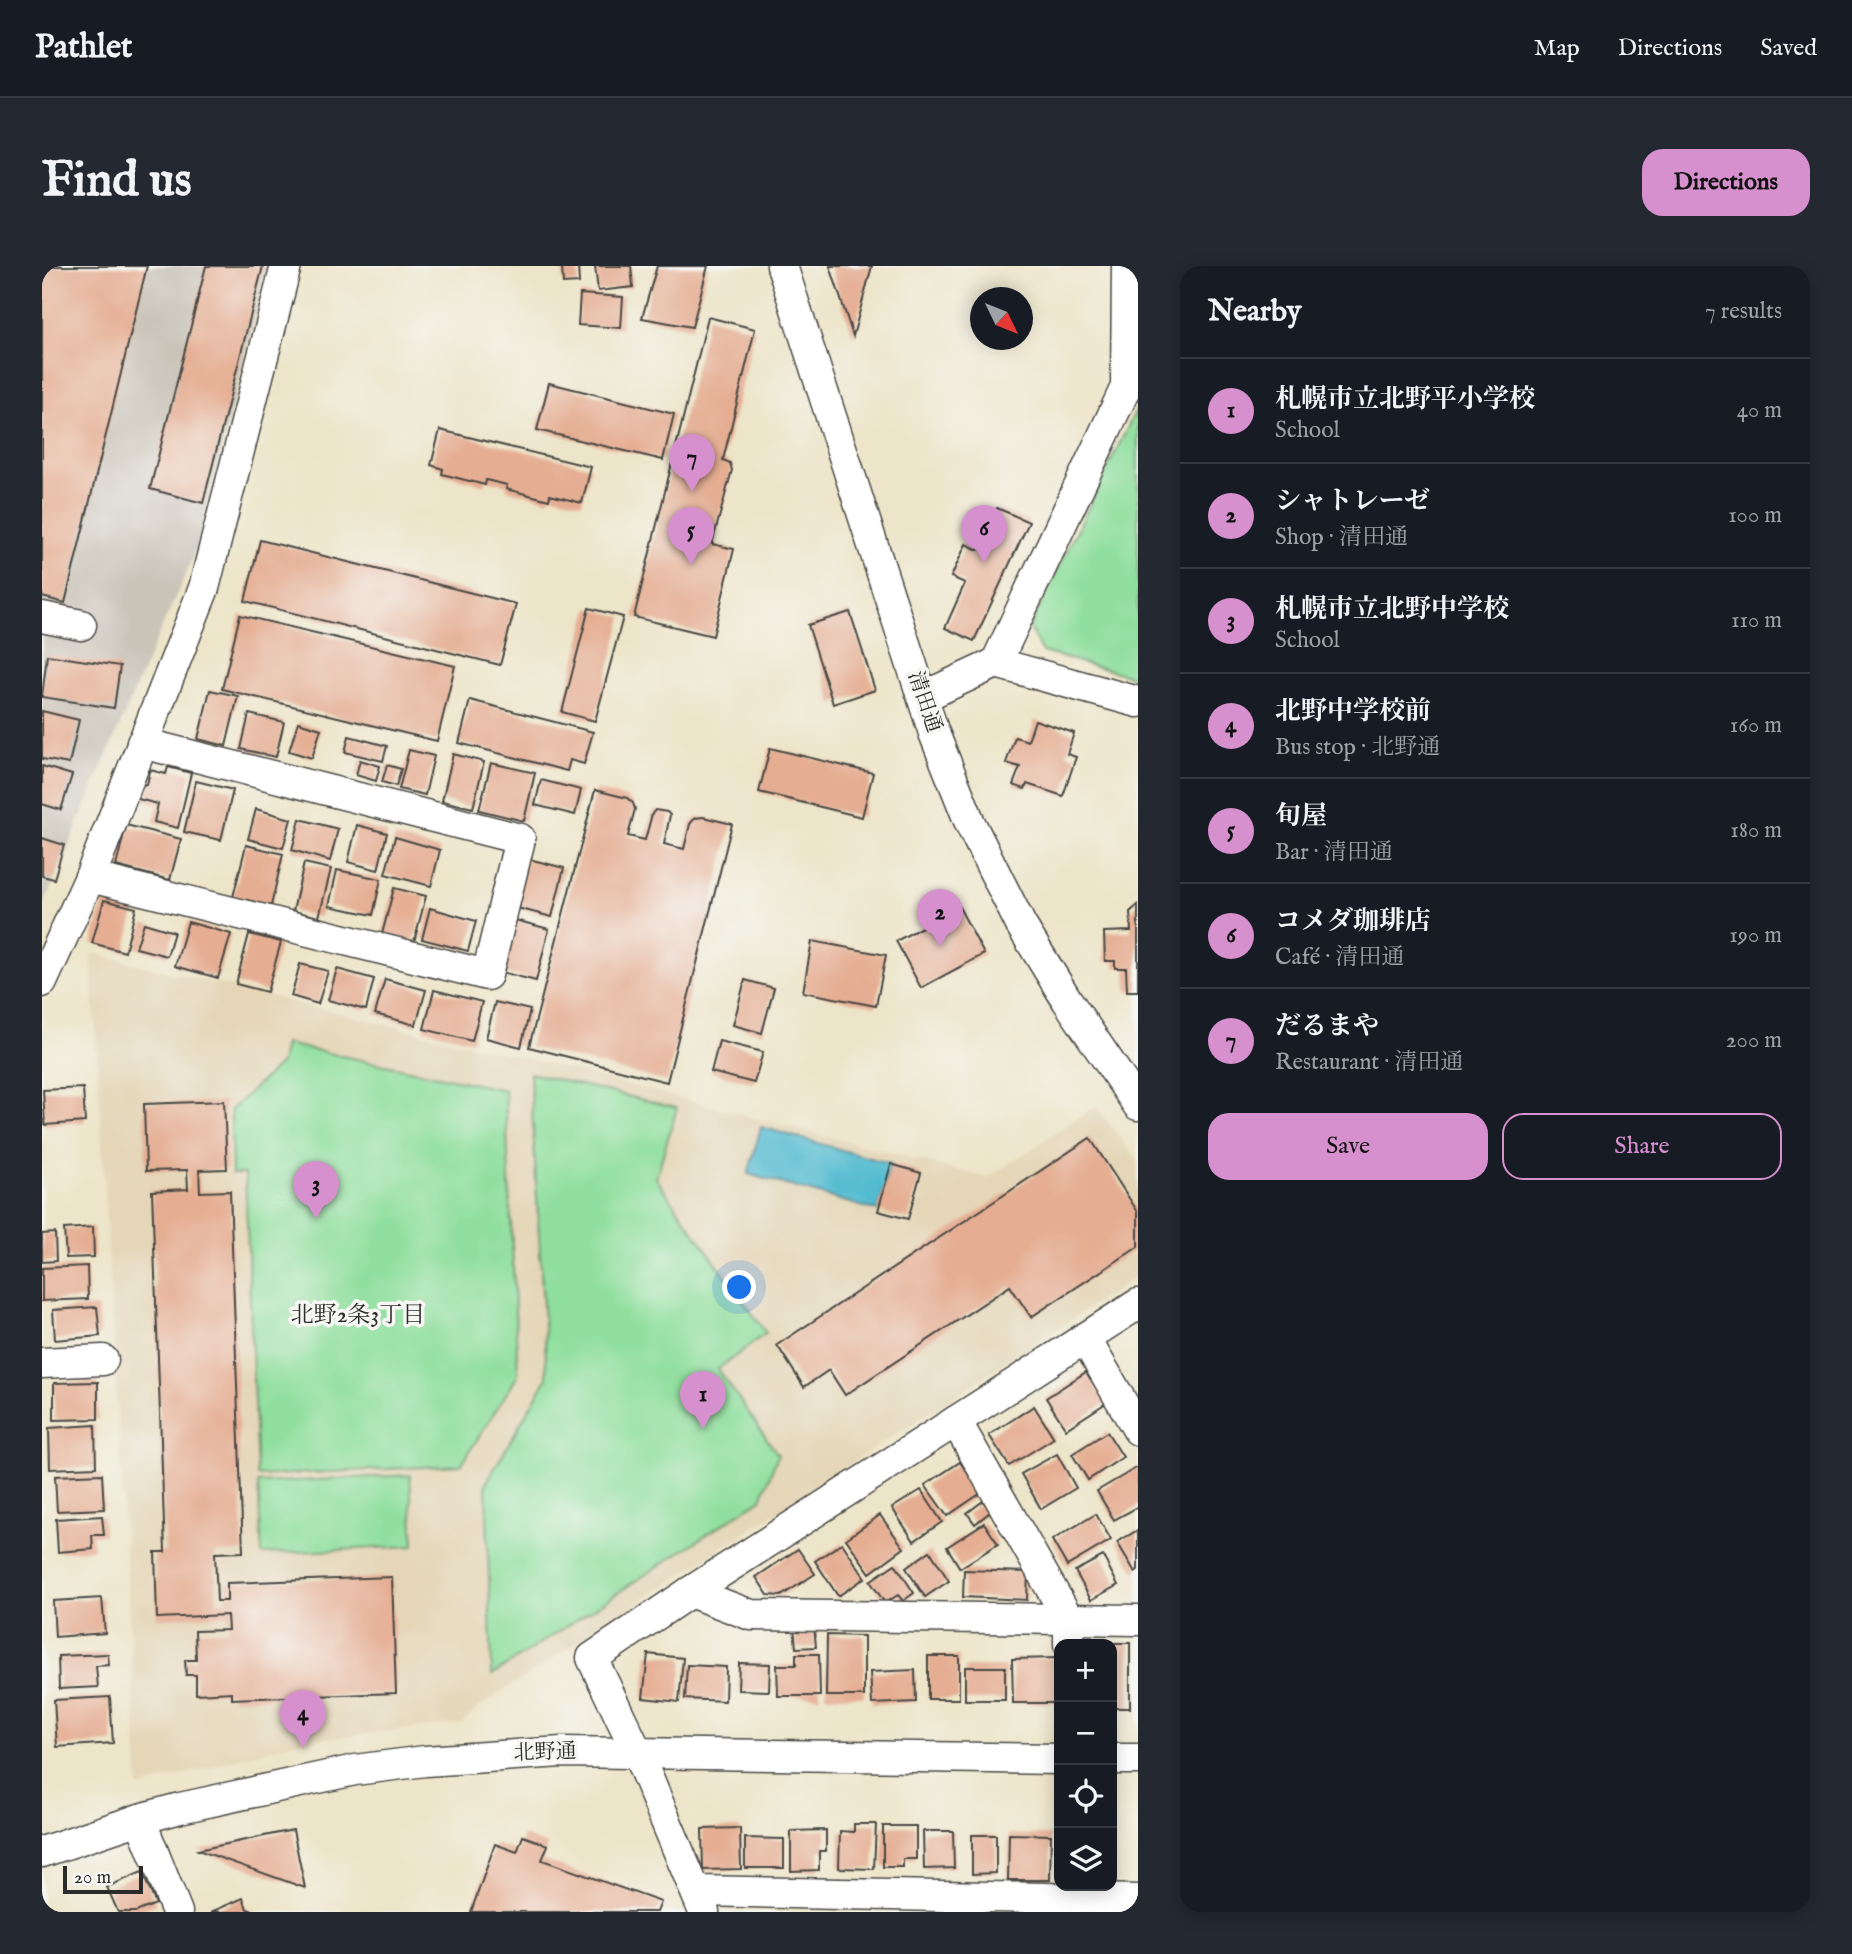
<!DOCTYPE html>
<meta charset="utf-8">
<style>
body{margin:0;font-family:"IM FELL English","Noto Serif JP",serif;background:#242831;color:#f1f3f6}
.controls{position:absolute;right:21px;bottom:21px;display:grid;overflow:hidden;border-radius:14px;box-shadow:0 4px 18px #0003}
.controls button{width:63px;height:63px;display:grid;place-items:center;padding:0;border:0;border-bottom:2px solid #363941;background:#171b24;color:#f1f3f6;font:35px sans-serif}
.compass{position:absolute;left:928px;top:21px;width:63px;height:63px;border-radius:50%;background:#171b24;box-shadow:0 4px 18px #0003;rotate:133deg}
.scale{position:absolute;left:21px;bottom:18px;width:80px;box-sizing:border-box;padding-left:7px;border:4px solid #2b2b2b;border-top:0;font-size:19px;line-height:24px;white-space:nowrap;color:#2b2b2b;-webkit-text-stroke:5px #f6f6f2;paint-order:stroke}
.you{position:absolute;left:698px;top:1022px;width:24px;height:24px;margin:-18px;border:5px solid #fff;border-radius:50%;background:#1a73e8;box-shadow:0 0 0 10px #1a73e833}
.badge{display:grid;place-items:center;width:46px;height:46px;border-radius:50%;background:#d690ce;color:#111;font-size:23px;font-weight:700}
.pin{position:absolute;translate:-50% -58px;filter:drop-shadow(0 2px 4px #0008)}
.pin::after{content:'';position:absolute;top:37px;width:24px;height:21px;background:inherit;clip-path:polygon(0 0,100% 0,50% 100%)}
.list{margin:0;padding:0;list-style:none}
h2{display:flex;justify-content:space-between;align-items:center;height:91px;margin:0;padding:0 28px;font-size:30px}
h2 small{font-size:23px;font-weight:400;color:#9ea1a6}
.list li{display:grid;grid-template-columns:46px 1fr auto;gap:21px;align-items:center;box-sizing:border-box;height:105px;padding:0 28px;border-top:2px solid #363941}
.list b{display:block;font-size:26px;white-space:nowrap}
.list p{margin:0;font-size:23px;white-space:nowrap;color:#9ea1a6}
.list em{font-size:23px;font-style:normal;color:#9ea1a6}
.actions{display:flex;gap:14px;padding:21px 28px}
.actions a{flex:1;padding:16px 0;border:2px solid #d690ce;border-radius:21px;text-align:center;font-size:24px;color:#d690ce}
.actions .main{background:#d690ce;color:#111}
.icon{flex:none;width:38px;height:38px;fill:none;stroke:currentColor;stroke-width:2;stroke-linecap:round;stroke-linejoin:round}
.map{position:relative;flex:none;width:1096px;height:1646px;overflow:hidden;border-radius:21px}
header{display:flex;align-items:center;gap:42px;box-sizing:border-box;height:98px;padding:0 35px;background:#171b24;border-bottom:2px solid #363941}
header strong{font-size:33px}
nav{display:flex;gap:38px;margin-inline-start:auto;font-size:24px}
.intro{display:flex;align-items:center;justify-content:space-between;box-sizing:border-box;height:168px;padding:0 42px}
h1{margin:0;font-size:49px}
.button{padding:18px 32px;border-radius:21px;background:#d690ce;color:#111;font-size:24px;font-weight:700}
main{display:flex;gap:42px;padding:0 42px}
aside{flex:1;background:#171b24;border-radius:21px;box-shadow:0 4px 18px #0003}
.map>svg:first-child{display:block}
</style>
<header>
<strong>Pathlet</strong>
<nav><a>Map</a><a>Directions</a><a>Saved</a></nav>
</header>
<div class="intro"><h1>Find us</h1><a class="button">Directions</a></div>
<main>
<div class="map">
<svg width="1096" height="1646" viewBox="0 0 1096 1646">
<rect width="100%" height="100%" fill="#f6f6f2"/>
<filter id="ink" filterUnits="userSpaceOnUse"><feTurbulence type="fractalNoise" baseFrequency=".0143" numOctaves="2"/><feDisplacementMap in="SourceGraphic" scale="14" xChannelSelector="R" yChannelSelector="G"/><feConvolveMatrix kernelMatrix="1 2 1 2 8 2 1 2 1" color-interpolation-filters="sRGB"/></filter>
<filter id="wash" filterUnits="userSpaceOnUse"><feTurbulence type="fractalNoise" baseFrequency=".00686" numOctaves="4" result="noise"/><feDisplacementMap in="SourceGraphic" scale="28" xChannelSelector="R" yChannelSelector="G"/><feGaussianBlur stdDeviation="1.57" result="paint"/><feColorMatrix in="noise" values="0 0 0 0 0 0 0 0 0 0 0 0 0 0 0 0 0 1.4 0 .05"/><feComposite in="paint" operator="in"/></filter>
<g filter="url(#wash)">
<rect width="100%" height="100%" fill="#ede5c9"/>
<path fill="#e4d6b7" d="M49,687L475,790L945,912L1054,840L1096,896V1010L437,1441L420,1457L253,1476L97,1522Z"/>
<path fill="#c9c3b8" d="M0,0H226L154,285L108,388L0,643Z"/>
<g fill="#90df9e" stroke="#5e8564" stroke-width="2">
<path d="M1096,140V412L1000,386L987,362Z"/>
<path d="M243,778L463,824L476,1109L419,1199L215,1210L203,908H190L189,844L239,797Z"/>
<path d="M488,807L635,842L614,912L724,1067L676,1103L736,1189L719,1233L450,1409L444,1217L505,1112Z"/>
<path d="M368,1209L372,1280L220,1288L216,1217Z"/>
</g>
<path fill="#52bbd0" stroke="#3e737e" stroke-width="2" d="M719,861L849,898L836,945L706,908Z"/>
<g id="blocks">
<g fill="#e5ae93">
<path d="M0,0H105L23,337L0,331Z"/>
<path d="M164,0H221L161,237L108,223Z"/>
<path d="M520,0H536L537,17L521,18Z"/>
<path d="M553,0H589L591,21L556,25Z"/>
<path d="M615,0H666L650,61L600,52Z"/>
<path d="M788,0H830L811,70Z"/>
<path d="M538,28L581,31L579,62L536,59Z"/>
<path d="M666,51L713,63L681,194L688,197L690,204L670,278L692,283L671,370L592,351Z"/>
<path d="M507,117L632,148L621,194L495,164Z"/>
<path d="M398,164L549,201L540,237L508,229L507,234L464,223L465,219L444,214L443,219L400,208L401,203L389,199Z"/>
<path d="M955,242L987,256L932,375L903,362L923,317L909,311L924,278L936,284Z"/>
<path d="M218,274L474,338L458,399L203,335Z"/>
<path d="M547,342L581,351L553,455L520,446Z"/>
<path d="M808,346L833,424L791,438L766,359Z"/>
<path d="M198,349L413,400L395,475L180,423Z"/>
<path d="M5,389L78,400L72,442L0,431Z"/>
<path d="M168,424L196,430L184,480L156,473Z"/>
<path d="M428,434L551,466L542,498L528,494L525,505L417,477Z"/>
<path d="M0,445L37,454L27,498L0,493Z"/>
<path d="M207,448L242,456L234,491L199,483Z"/>
<path d="M993,454L1032,467L1025,488L1034,491L1021,530L985,518L983,523L971,519L978,501L964,497L973,471L986,475Z"/>
<path d="M256,456L279,463L270,492L247,485Z"/>
<path d="M307,470L345,480L341,495L303,486Z"/>
<path d="M728,482L831,507L820,551L717,526Z"/>
<path d="M367,484L392,490L383,529L357,523Z"/>
<path d="M411,488L442,496L431,542L400,535Z"/>
<path d="M318,494L338,500L334,515L314,509Z"/>
<path d="M449,497L493,507L482,555L437,544Z"/>
<path d="M345,499L359,503L354,520L340,516Z"/>
<path d="M0,500L30,509L19,544L0,538Z"/>
<path d="M126,501L149,507L136,562L112,556L116,538L96,533L100,518L105,519L108,504L124,508Z"/>
<path d="M499,514L539,524L533,549L493,539Z"/>
<path d="M154,515L191,524L179,574L142,566Z"/>
<path d="M553,524L585,532L591,537L593,543L586,570L603,574L610,548L613,544L625,546L628,549L622,578L642,583L648,558L653,552L661,551L690,558L625,816L487,781Z"/>
<path d="M214,543L249,553L241,582L206,573Z"/>
<path d="M258,553L296,563L288,595L250,584Z"/>
<path d="M84,559L139,573L128,614L74,600Z"/>
<path d="M315,559L345,567L336,604L306,596Z"/>
<path d="M353,571L398,584L389,620L343,608Z"/>
<path d="M0,572L22,579L12,613L0,610Z"/>
<path d="M204,579L241,588L229,640L191,631Z"/>
<path d="M483,592L522,602L510,651L471,641Z"/>
<path d="M262,597L289,603L277,651L251,645Z"/>
<path d="M295,604L339,613L331,649L287,640Z"/>
<path d="M352,622L384,630L372,676L340,668Z"/>
<path d="M62,634L94,642L83,686L50,677Z"/>
<path d="M1096,639V725H1085L1084,702H1073V695H1063L1062,666L1089,665L1088,646Z"/>
<path d="M917,641L942,688L879,722L854,675Z"/>
<path d="M388,642L434,655L426,685L380,673Z"/>
<path d="M469,653L507,663L494,715L455,705Z"/>
<path d="M146,656L189,668L176,712L133,700Z"/>
<path d="M102,657L132,666L125,690L94,682Z"/>
<path d="M207,668L239,676L225,726L194,718Z"/>
<path d="M770,675L844,689L834,740L761,726Z"/>
<path d="M258,698L286,705L276,738L249,730Z"/>
<path d="M295,703L332,713L324,744L286,734Z"/>
<path d="M343,713L384,724L374,759L333,748Z"/>
<path d="M703,714L732,722L720,767L691,759Z"/>
<path d="M392,724L440,736L430,775L382,763Z"/>
<path d="M453,736L488,744L479,781L444,772Z"/>
<path d="M677,775L721,786L712,817L669,806Z"/>
<path d="M41,822L43,856L3,859L1,824Z"/>
<path d="M182,835L185,903L157,904L158,926L188,925L201,1286L173,1287L175,1335H185V1317L350,1311L354,1427L190,1433V1426L154,1428V1409H144L143,1394H154L153,1365L186,1364L185,1349L115,1352L113,1286H123L110,925L146,923L145,904L104,905L102,838Z"/>
<path d="M1048,872L1096,946V981L989,1051L968,1020L803,1129L787,1104L762,1121L735,1079Z"/>
<path d="M849,898L879,907L866,953L836,945Z"/>
<path d="M51,961L52,991L24,992L22,963Z"/>
<path d="M13,967L14,995L0,996V968Z"/>
<path d="M45,1000L46,1033L0,1035V1002Z"/>
<path d="M55,1041L58,1070L13,1074L11,1044Z"/>
<path d="M1044,1106L1064,1137L1024,1163L1004,1132Z"/>
<path d="M56,1116V1153L12,1154V1117Z"/>
<path d="M992,1140L1012,1172L967,1200L947,1169Z"/>
<path d="M53,1159L54,1201L8,1203L7,1162Z"/>
<path d="M1065,1166L1081,1191L1046,1214L1030,1188Z"/>
<path d="M1015,1188L1034,1222L999,1243L979,1208Z"/>
<path d="M918,1196L939,1227L905,1250L883,1219Z"/>
<path d="M1096,1201V1241L1072,1254L1055,1225Z"/>
<path d="M60,1208L62,1243L15,1245L13,1210Z"/>
<path d="M879,1224L900,1256L872,1275L850,1242Z"/>
<path d="M941,1235L949,1245L933,1258L925,1247Z"/>
<path d="M1054,1248L1069,1274L1025,1300L1010,1274Z"/>
<path d="M838,1249L862,1282L828,1307L804,1273Z"/>
<path d="M60,1250L62,1269H50L51,1283L16,1286L14,1253Z"/>
<path d="M942,1257L956,1278L918,1302L905,1281Z"/>
<path d="M1096,1264V1304L1093,1306L1075,1276Z"/>
<path d="M800,1277L823,1312L796,1330L773,1295Z"/>
<path d="M756,1283L773,1308L739,1330L726,1329L714,1311Z"/>
<path d="M888,1285L907,1315L883,1331L864,1302Z"/>
<path d="M1061,1290L1076,1319L1049,1334L1033,1305Z"/>
<path d="M853,1298L872,1327L861,1335L856,1329L843,1337L828,1315Z"/>
<path d="M922,1304L986,1306L985,1334L921,1331Z"/>
<path d="M60,1332L63,1367L13,1371L11,1335Z"/>
<path d="M772,1359L774,1381L754,1382L752,1361Z"/>
<path d="M785,1369L822,1370V1430H784Z"/>
<rect x="1070" y="1377" width="18" height="65"/>
<path d="M66,1388L67,1399L54,1400L56,1421L17,1423L16,1390Z"/>
<path d="M606,1388L641,1392L637,1436L601,1432Z"/>
<path d="M754,1388H777L778,1430H736L735,1399H754Z"/>
<rect x="886" y="1390" width="31" height="43"/>
<path d="M1016,1392V1437H971L970,1393Z"/>
<path d="M697,1397L728,1398L727,1425L696,1424Z"/>
<path d="M645,1399L684,1401L683,1435L643,1433Z"/>
<rect x="923" y="1401" width="40" height="33"/>
<path d="M873,1404L874,1436L830,1438L828,1406Z"/>
<path d="M68,1431L71,1477L15,1481L12,1434Z"/>
<path d="M812,1558H834L832,1603L797,1602L798,1565L812,1566Z"/>
<path d="M841,1560H874V1593H861V1601H841Z"/>
<path d="M698,1562L699,1603L661,1604L660,1563Z"/>
<path d="M251,1564L263,1622L156,1584Z"/>
<path d="M784,1564V1585H777V1604L749,1605V1565Z"/>
<path d="M881,1565H911L912,1602L882,1603Z"/>
<path d="M967,1568L1009,1569L1008,1614H966Z"/>
<path d="M930,1569H954V1607L930,1608Z"/>
<path d="M481,1570L506,1579L500,1594L619,1636L615,1646H429L453,1578L475,1586Z"/>
<path d="M703,1572L742,1573V1602H703Z"/>
<path d="M100,1606L114,1638L94,1646H76L65,1621Z"/>
<path d="M201,1632L205,1643L214,1646H169Z"/>
</g>
</g>
</g>
<g filter="url(#ink)">
<use href="#blocks" fill-opacity="0" stroke="#484743" stroke-width="2"/>
<g fill="none" stroke-linecap="round" stroke-linejoin="round">
<defs>
<g id="minor">
<path d="M740,0L892,467L928,557L979,659L1025,734L1096,839"/>
<path d="M0,351L39,359"/>
<path d="M954,397L1096,436"/>
<path d="M881,431L954,397L1084,121L1085,0"/>
<path d="M48,611L445,709L478,573L100,477"/>
<path d="M0,716L48,611L162,322L244,0"/>
<path d="M1043,1072L1096,1164"/>
<path d="M0,1097L61,1094"/>
<path d="M914,1155L1027,1354V1378"/>
<path d="M648,1326L709,1349L1096,1354"/>
<path d="M1070,1493H1096"/>
<path d="M98,1553L135,1646"/>
<path d="M0,1586L98,1553L138,1542L313,1504L383,1495L520,1486L1017,1493"/>
<path d="M654,1625L1096,1634"/>
<path d="M662,1646L595,1486L550,1392L648,1326L1096,1038"/>
</g>
</defs>
<use href="#minor" stroke="#484743" stroke-width="33"/>
<use href="#minor" stroke="#fff" stroke-width="30"/>
</g>
</g>
<g text-anchor="middle" dominant-baseline="central" stroke-width="7" stroke-linejoin="round" paint-order="stroke">
<g font-size="21" fill="#2b2b2b" stroke="#f6f6f2">
<text transform="translate(882 436) rotate(71)">清田通</text>
<text transform="translate(503 1487) rotate(-2)">北野通</text>
</g>
<g font-size="23" fill="#2b2b2b" stroke="#f6f6f2">
<text x="316" y="1049">北野2条3丁目</text>
</g>
</g>
</svg>
<div class="controls">
<button>+</button>
<button>−</button>
<button><svg class="icon" aria-label="locate" viewBox="0 0 24 24"><circle cx="12" cy="12" r="6"/><path d="M12 2v4M12 18v4M2 12h4M18 12h4"/></svg></button>
<button><svg class="icon" aria-label="layers" viewBox="0 0 24 24"><path d="M12 4l9 5-9 5-9-5zM3 14l9 5 9-5"/></svg></button>
</div>
<svg class="compass" viewBox="-18 -18 36 36"><path d="M0-13l5 13h-10z" fill="#e53935"/><path d="M0 13l5-13h-10z" fill="#9ea1a6"/></svg>
<div class="scale">20 m</div>
<div class="you"></div>
<div class="pin badge" style="left:661px;top:1163px">1</div>
<div class="pin badge" style="left:898px;top:681px">2</div>
<div class="pin badge" style="left:274px;top:953px">3</div>
<div class="pin badge" style="left:261px;top:1482px">4</div>
<div class="pin badge" style="left:649px;top:299px">5</div>
<div class="pin badge" style="left:942px;top:297px">6</div>
<div class="pin badge" style="left:650px;top:226px">7</div>
</div>
<aside>
<h2>Nearby<small>7 results</small></h2>
<ul class="list">
<li><span class="badge">1</span><div><b>札幌市立北野平小学校</b><p>School</p></div><em>40 m</em></li>
<li><span class="badge">2</span><div><b>シャトレーゼ</b><p>Shop · 清田通</p></div><em>100 m</em></li>
<li><span class="badge">3</span><div><b>札幌市立北野中学校</b><p>School</p></div><em>110 m</em></li>
<li><span class="badge">4</span><div><b>北野中学校前</b><p>Bus stop · 北野通</p></div><em>160 m</em></li>
<li><span class="badge">5</span><div><b>旬屋</b><p>Bar · 清田通</p></div><em>180 m</em></li>
<li><span class="badge">6</span><div><b>コメダ珈琲店</b><p>Café · 清田通</p></div><em>190 m</em></li>
<li><span class="badge">7</span><div><b>だるまや</b><p>Restaurant · 清田通</p></div><em>200 m</em></li>
</ul>
<div class="actions"><a class="main">Save</a><a>Share</a></div>
</aside>
</main>
